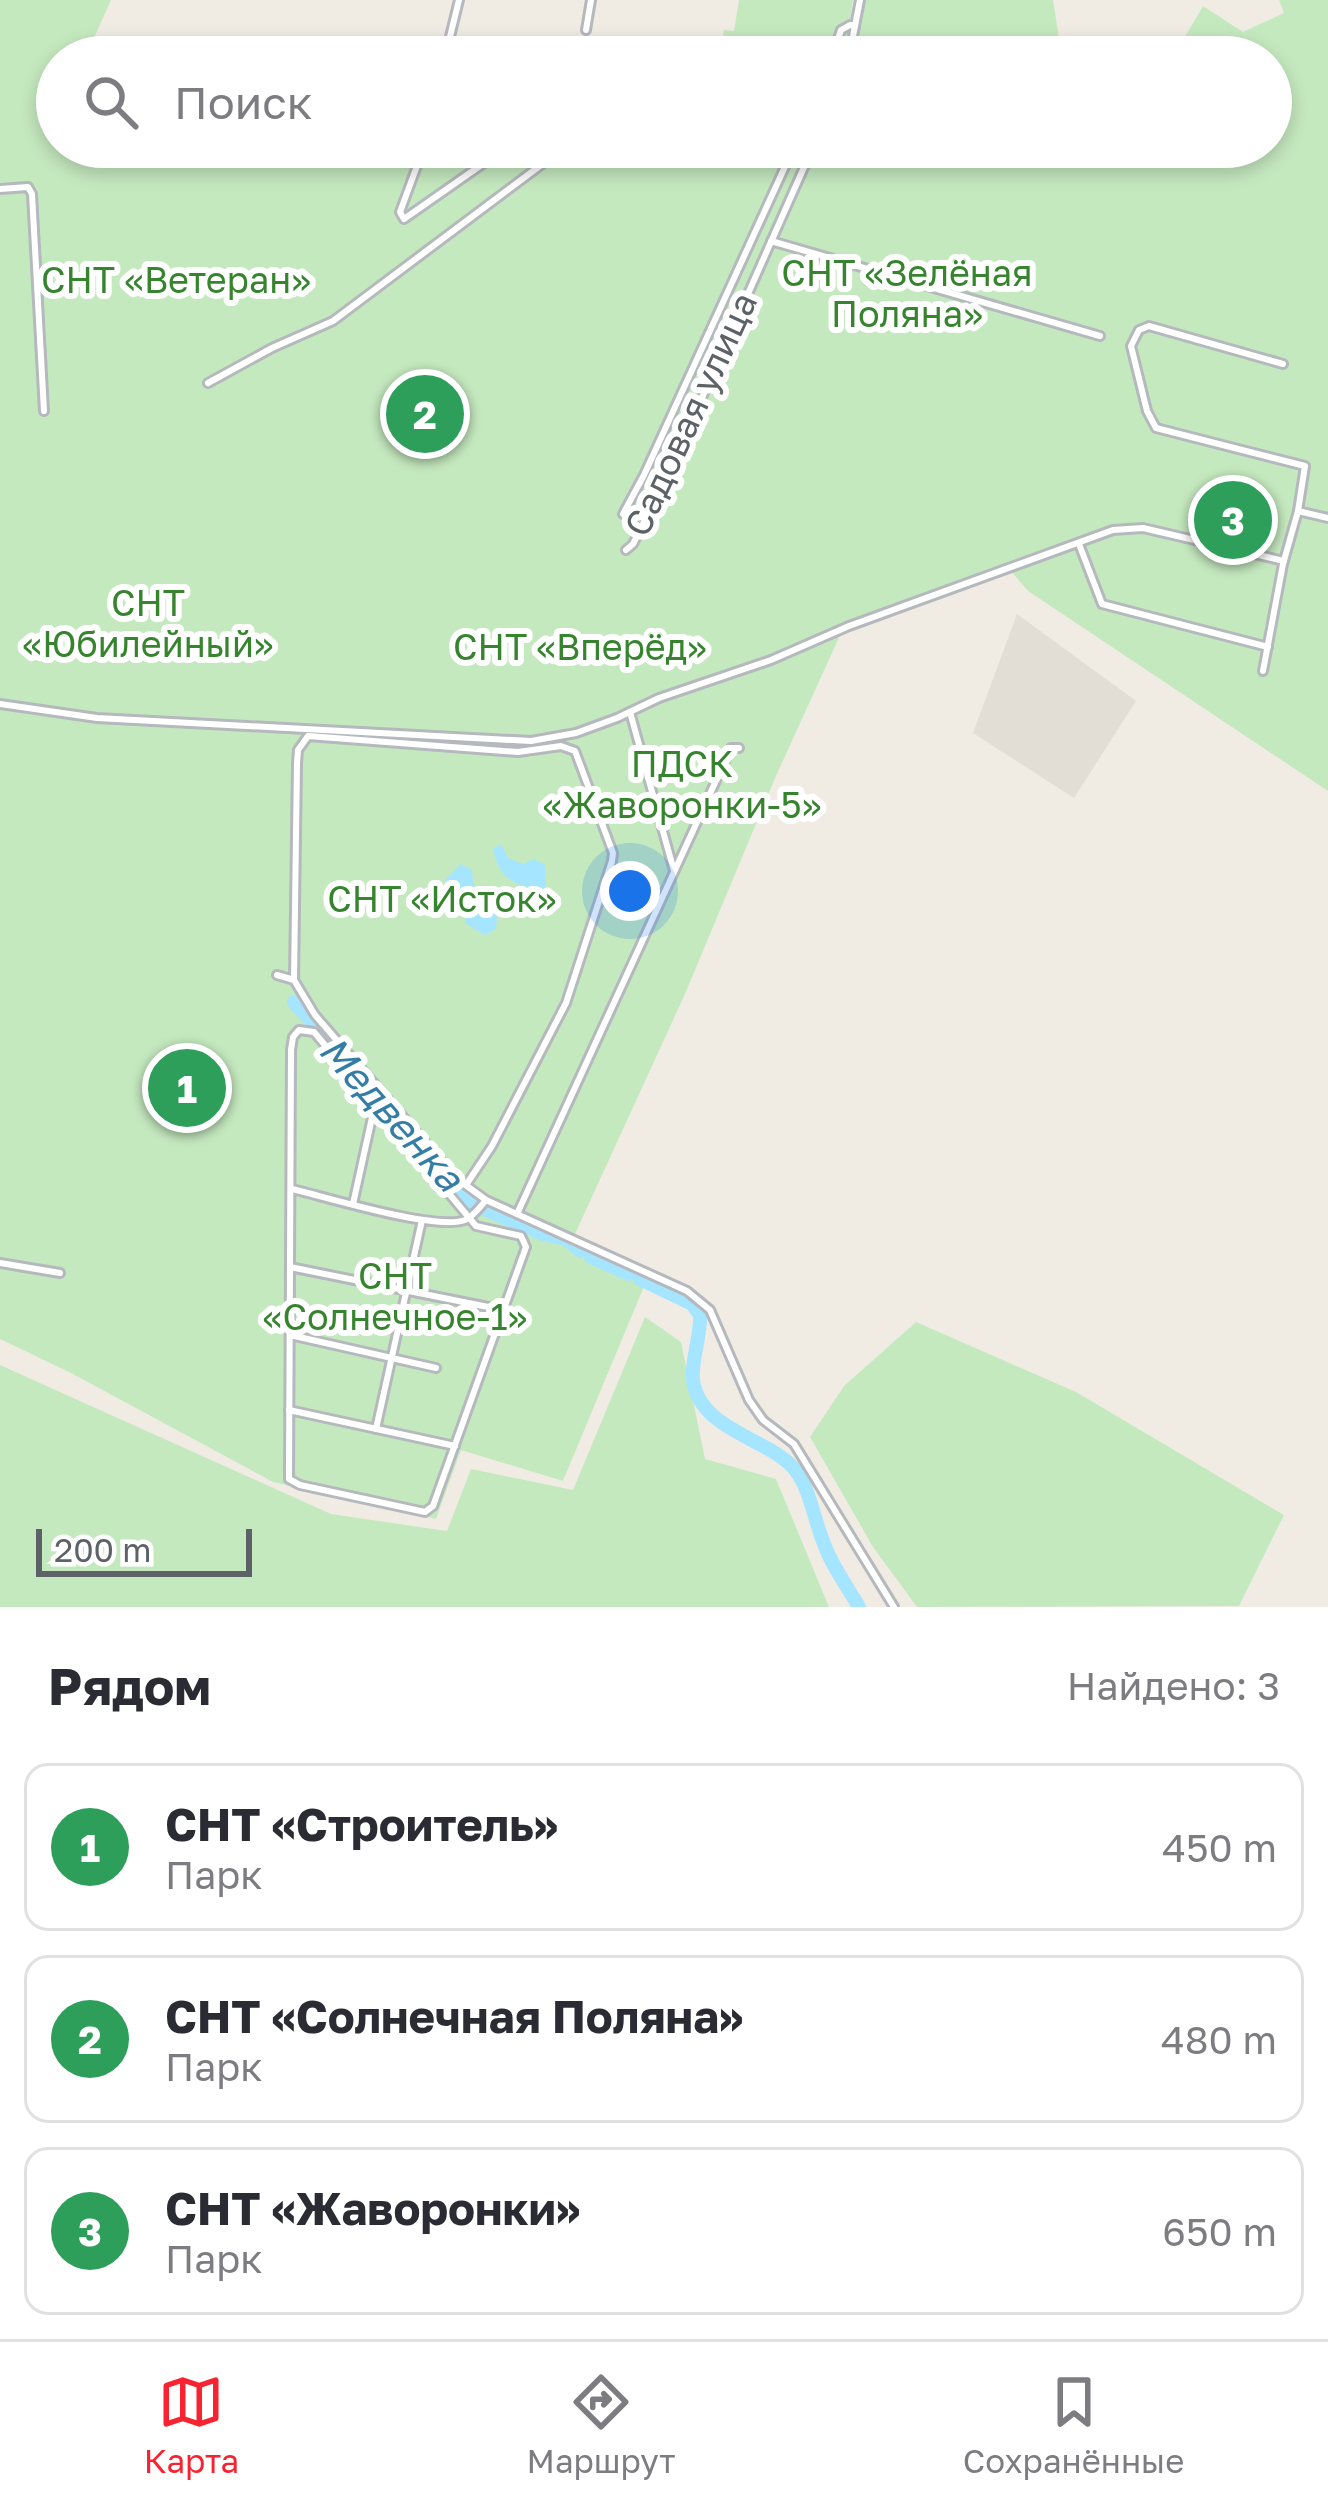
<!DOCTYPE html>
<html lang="ru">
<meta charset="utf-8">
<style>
body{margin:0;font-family:"Golos Text",sans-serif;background:#f2f2f3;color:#2b2b33}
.scale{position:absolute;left:36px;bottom:30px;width:216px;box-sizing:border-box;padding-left:12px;border:6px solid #5c6266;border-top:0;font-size:33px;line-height:42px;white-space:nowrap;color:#5c6266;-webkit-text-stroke:9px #fff;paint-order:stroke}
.you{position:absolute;left:630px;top:891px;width:42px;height:42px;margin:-30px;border:9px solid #fff;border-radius:50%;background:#1a73e8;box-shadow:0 0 0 18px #1a73e833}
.badge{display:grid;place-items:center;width:78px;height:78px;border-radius:50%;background:#f72331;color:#fff;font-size:39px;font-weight:700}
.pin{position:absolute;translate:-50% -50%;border:6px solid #fff;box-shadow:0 3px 12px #0006}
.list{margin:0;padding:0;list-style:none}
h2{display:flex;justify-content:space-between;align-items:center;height:156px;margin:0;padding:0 48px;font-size:51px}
h2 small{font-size:39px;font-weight:400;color:#7c7c81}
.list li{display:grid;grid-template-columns:78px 1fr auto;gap:36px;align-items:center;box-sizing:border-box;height:168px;margin:0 24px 24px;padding:0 24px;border:3px solid #e1e1e2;border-radius:24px}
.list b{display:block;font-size:45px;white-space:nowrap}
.list p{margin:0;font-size:39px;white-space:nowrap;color:#7c7c81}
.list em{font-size:39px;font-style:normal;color:#7c7c81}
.icon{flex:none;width:66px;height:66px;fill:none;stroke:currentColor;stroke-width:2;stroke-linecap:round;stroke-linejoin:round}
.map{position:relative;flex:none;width:1328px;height:1607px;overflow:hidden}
.search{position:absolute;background:#fff;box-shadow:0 6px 18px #0003;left:36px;right:36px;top:36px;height:132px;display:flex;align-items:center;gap:30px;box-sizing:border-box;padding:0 42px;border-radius:66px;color:#7c7c81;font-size:45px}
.sheet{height:732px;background:#fff}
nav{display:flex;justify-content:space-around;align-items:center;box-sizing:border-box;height:168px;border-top:3px solid #e1e1e2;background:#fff;font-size:33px;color:#7c7c81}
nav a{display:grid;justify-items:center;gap:6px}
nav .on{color:#f72331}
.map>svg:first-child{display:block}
</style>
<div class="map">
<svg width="1328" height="1607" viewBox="0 0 1328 1607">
<rect width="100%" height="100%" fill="#f0ece4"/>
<path fill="#e2ddd5" d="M1017,614L1136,701L1074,798L973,733Z"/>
<g fill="#c5e9bf">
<path d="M0,0H111L89,49L117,57H57V147L155,149L156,147H1271V57H1173L1203,6L1243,32L1284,13L1279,0H1328V791L1028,591L1011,571L842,631L776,776L685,994L569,1247L645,1284L563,1481L461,1450L436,1519L273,1482L71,1373L0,1339Z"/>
<path d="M739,0H853C849,20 849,38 844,57H575L581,54L583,44L586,43L667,56L684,45L721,48L724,30L734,31Z"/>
<path d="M864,0H1053L1062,57H852Z"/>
<path d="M645,1317L681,1342L705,1459L776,1479L829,1607H0V1365L331,1514L447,1531L471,1469L573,1490Z"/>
<path d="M916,1322L1076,1392L1284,1515L1239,1606L917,1607L873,1547L810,1437L844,1386Z"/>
</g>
<g fill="#a5e5ff">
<path d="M501,844L508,858L523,864L534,859L545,865L546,892C515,883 500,883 493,849Z"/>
<path d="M461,864L472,870L473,883L497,918L496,929L485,935L465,923L466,905C457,895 448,894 445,880Z"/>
</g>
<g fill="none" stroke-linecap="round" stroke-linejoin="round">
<g stroke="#a5e5ff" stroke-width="14">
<path d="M294,1002L307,1017"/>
<path d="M311,1021L451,1184L474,1204"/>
<path d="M484,1209L543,1234L566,1239L581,1251"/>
<path d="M591,1257L629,1274"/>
<path d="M640,1279L692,1304L700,1315C701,1337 691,1359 693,1380C700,1432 773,1439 796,1471C810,1490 814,1519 823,1541C831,1565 847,1586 859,1607"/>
</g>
<defs>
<g id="minor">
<path d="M586,30L591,0"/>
<path d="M445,57L459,0"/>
<path d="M632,57H654"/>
<path d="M832,57L841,30L850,25L855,26"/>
<path d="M849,57L860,0"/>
<path d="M424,147L400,212L404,219L507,147"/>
<path d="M0,189L28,187L32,194L44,411"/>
<path d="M771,241L1100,336"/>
<path d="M208,383L272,348L333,321L565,147"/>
<path d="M1298,511L1328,518"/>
<path d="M623,514L644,475L794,147"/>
<path d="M1079,544L1102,604L1268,647"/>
<path d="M626,550L633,544C656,500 674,453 697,409L813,147"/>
<path d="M1263,671L1283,564L1298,511L1305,466L1156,428L1147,411L1131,346L1139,330L1149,326L1283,364"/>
<path d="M0,704L97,718L531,741L576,733L617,718L659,698L771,660L849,626L1113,530L1143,528L1284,561"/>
<path d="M630,712L674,871"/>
<path d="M277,975L294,980"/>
<path d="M299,1030L314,1032L476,1226L521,1236L526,1247L433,1506L425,1512L300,1485L289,1479L291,1050L293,1037Z"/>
<path d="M466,1185L492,1146L566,1003L612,861L613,853L575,751L561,746L518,752L308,736L298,750L297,763L294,980L315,1015L456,1178L486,1200L687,1291L710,1310L749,1400L763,1420L794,1444L894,1607"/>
<path d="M292,1189C326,1197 436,1231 465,1220C474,1216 480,1207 486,1200"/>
<path d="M353,1204L375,1104"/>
<path d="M517,1214L731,748H739"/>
<path d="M0,1263L60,1273"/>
<path d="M290,1267L503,1310"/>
<path d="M290,1335L436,1368"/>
<path d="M289,1410L455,1446"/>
<path d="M376,1429L422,1220"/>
</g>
</defs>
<use href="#minor" stroke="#b5b8bc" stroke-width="12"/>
<use href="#minor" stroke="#fff" stroke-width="6"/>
</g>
<g text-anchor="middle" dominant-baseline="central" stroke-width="12" stroke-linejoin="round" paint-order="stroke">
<g font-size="36" fill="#36842e" stroke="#fff">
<text x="907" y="272">СНТ «Зелёная<tspan x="907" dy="41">Поляна»</tspan></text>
<text x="176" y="279">СНТ «Ветеран»</text>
<text x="148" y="602">СНТ<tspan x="148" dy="41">«Юбилейный»</tspan></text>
<text x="580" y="646">СНТ «Вперёд»</text>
<text x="682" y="763">ПДСК<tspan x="682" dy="41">«Жаворонки-5»</tspan></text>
<text x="442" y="898">СНТ «Исток»</text>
<text x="395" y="1275">СНТ<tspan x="395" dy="41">«Солнечное-1»</tspan></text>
</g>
<g font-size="36" fill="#5c6266" stroke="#fff">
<text transform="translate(690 414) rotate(-65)">Садовая улица</text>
</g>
<g font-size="39" font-style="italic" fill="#347da7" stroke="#fff">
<text transform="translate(392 1113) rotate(48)">Медвенка</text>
</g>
</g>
</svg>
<div class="scale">200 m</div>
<div class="you"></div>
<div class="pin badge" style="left:187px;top:1088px;background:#2e9e5b">1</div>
<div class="pin badge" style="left:425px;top:414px;background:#2e9e5b">2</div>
<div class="pin badge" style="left:1233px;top:520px;background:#2e9e5b">3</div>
<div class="search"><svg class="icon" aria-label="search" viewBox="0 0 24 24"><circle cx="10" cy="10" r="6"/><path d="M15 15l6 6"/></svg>Поиск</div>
</div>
<section class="sheet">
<h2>Рядом<small>Найдено: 3</small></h2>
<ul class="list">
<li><span class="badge" style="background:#2e9e5b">1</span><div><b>СНТ «Строитель»</b><p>Парк</p></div><em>450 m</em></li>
<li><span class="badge" style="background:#2e9e5b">2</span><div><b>СНТ «Солнечная Поляна»</b><p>Парк</p></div><em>480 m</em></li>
<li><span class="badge" style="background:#2e9e5b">3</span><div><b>СНТ «Жаворонки»</b><p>Парк</p></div><em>650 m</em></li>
</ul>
</section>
<nav>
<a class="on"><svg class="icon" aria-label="map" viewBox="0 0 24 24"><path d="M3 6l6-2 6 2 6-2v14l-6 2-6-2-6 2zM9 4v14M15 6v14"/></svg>Карта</a>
<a><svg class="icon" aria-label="directions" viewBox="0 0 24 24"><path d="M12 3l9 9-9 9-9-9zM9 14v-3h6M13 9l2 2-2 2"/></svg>Маршрут</a>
<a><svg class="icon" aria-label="saved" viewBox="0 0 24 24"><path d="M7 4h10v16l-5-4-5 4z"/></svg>Сохранённые</a>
</nav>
